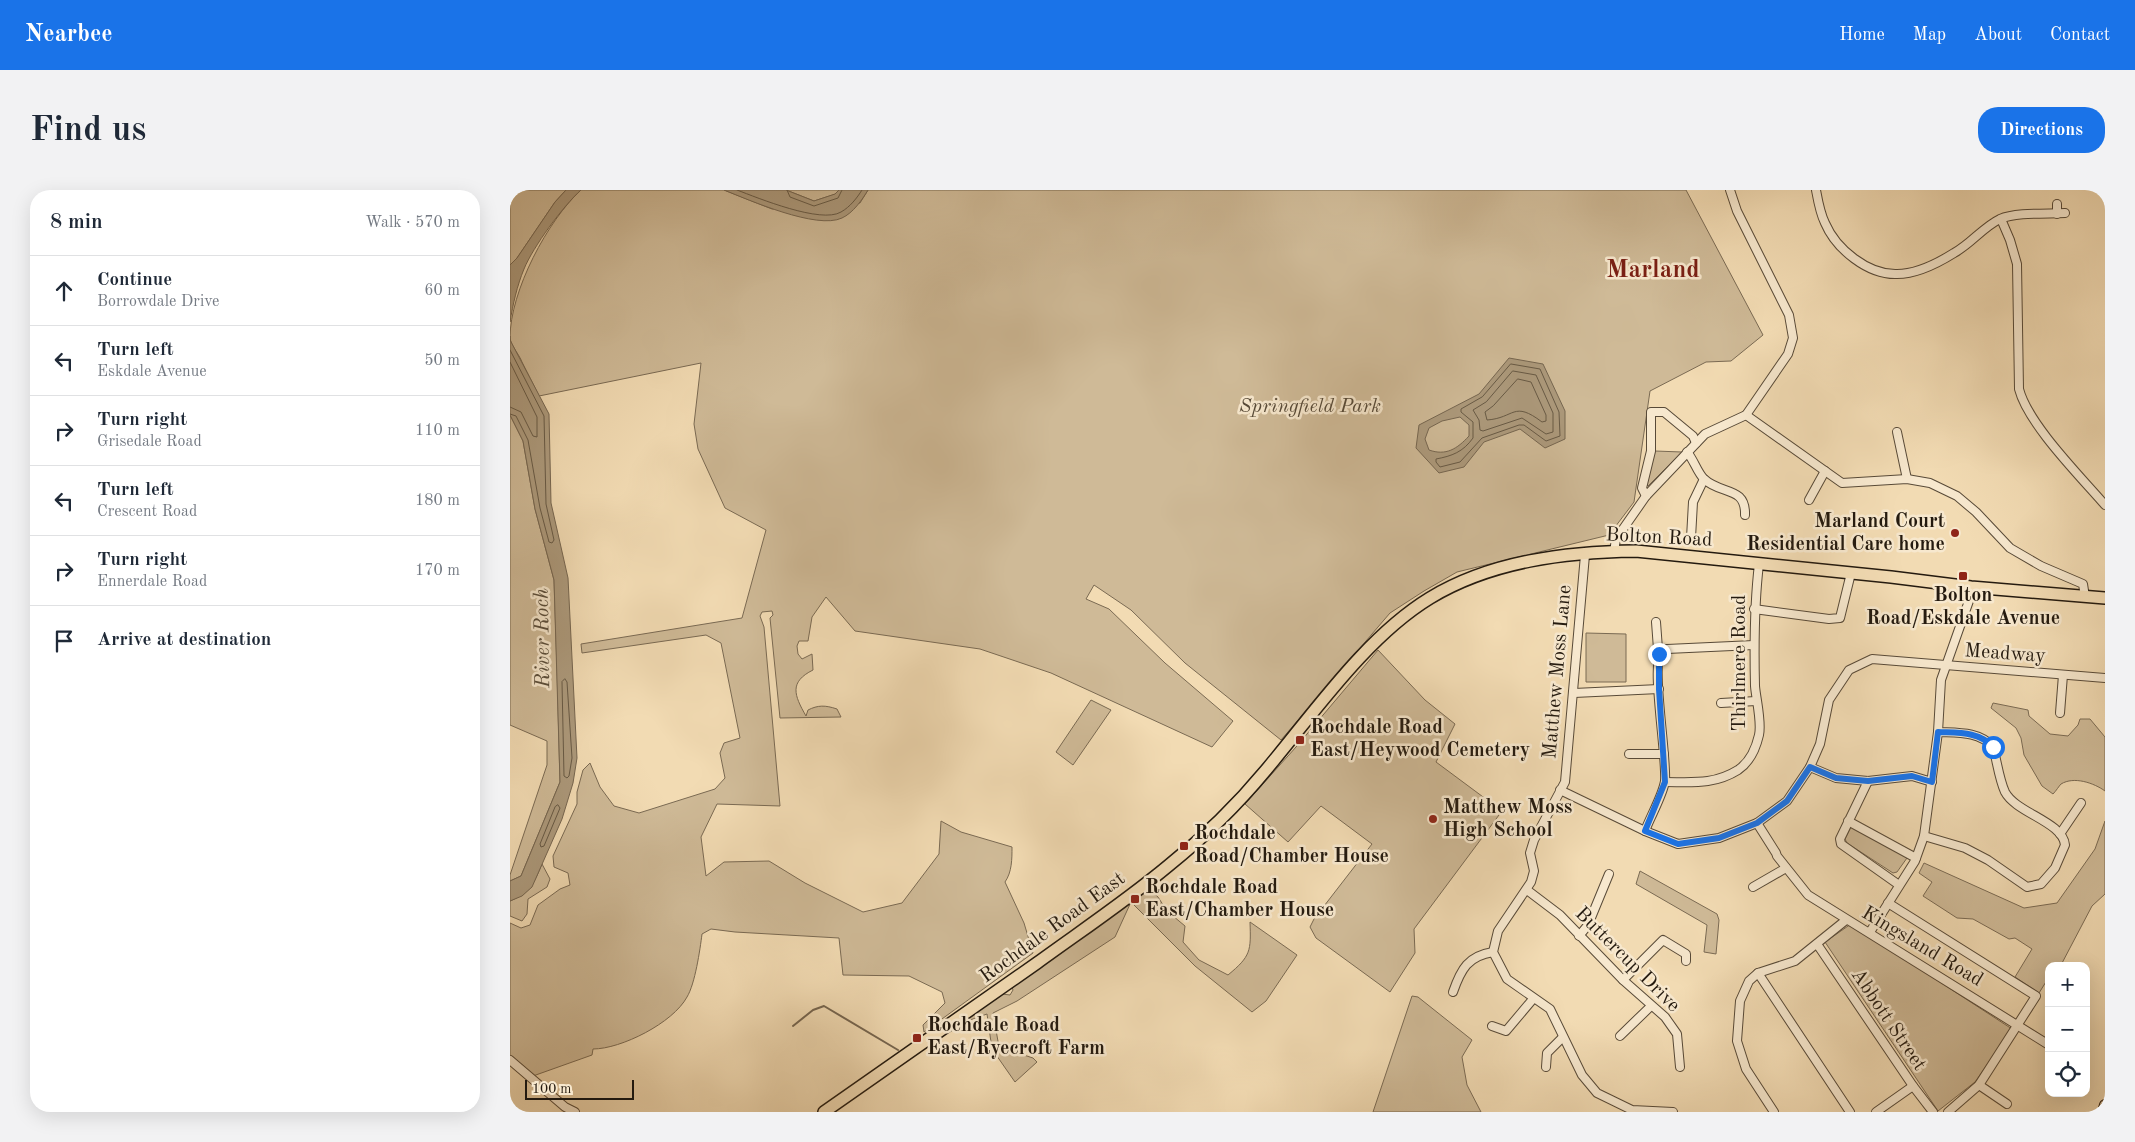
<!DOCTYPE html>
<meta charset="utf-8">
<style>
body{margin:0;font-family:"Old Standard TT",serif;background:#f2f2f3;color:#1f2937}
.controls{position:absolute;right:15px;bottom:15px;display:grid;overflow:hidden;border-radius:10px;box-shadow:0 5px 20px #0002}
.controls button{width:45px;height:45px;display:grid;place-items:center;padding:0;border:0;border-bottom:1px solid #e0e1e3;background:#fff;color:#1f2937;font:25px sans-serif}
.scale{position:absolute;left:15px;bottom:12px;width:109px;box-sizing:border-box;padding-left:5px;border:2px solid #241a0f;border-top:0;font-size:14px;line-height:18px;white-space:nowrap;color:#241a0f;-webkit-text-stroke:4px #f7e8ce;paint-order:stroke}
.stop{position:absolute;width:15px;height:15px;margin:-11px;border:4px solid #1a73e8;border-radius:50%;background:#fff}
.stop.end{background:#1a73e8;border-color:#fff;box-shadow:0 1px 5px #0008}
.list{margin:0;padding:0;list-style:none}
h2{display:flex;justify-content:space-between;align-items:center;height:65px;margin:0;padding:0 20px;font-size:21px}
h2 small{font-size:16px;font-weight:400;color:#747a83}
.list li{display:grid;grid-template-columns:32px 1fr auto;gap:15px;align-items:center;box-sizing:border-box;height:70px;padding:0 20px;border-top:1px solid #e0e1e3}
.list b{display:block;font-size:19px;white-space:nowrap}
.list p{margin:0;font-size:16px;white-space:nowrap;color:#747a83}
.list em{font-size:16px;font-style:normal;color:#747a83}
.icon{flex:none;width:28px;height:28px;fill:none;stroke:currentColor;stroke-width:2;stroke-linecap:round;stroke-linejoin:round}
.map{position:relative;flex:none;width:1595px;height:922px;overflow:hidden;border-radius:20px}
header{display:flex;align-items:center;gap:30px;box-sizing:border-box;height:70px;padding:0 25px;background:#1a73e8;color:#fff}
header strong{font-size:24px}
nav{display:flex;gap:28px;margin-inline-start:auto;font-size:18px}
.intro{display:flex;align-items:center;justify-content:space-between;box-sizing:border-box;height:120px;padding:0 30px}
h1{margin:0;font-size:35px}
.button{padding:12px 22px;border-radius:20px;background:#1a73e8;color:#fff;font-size:18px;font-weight:700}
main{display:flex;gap:30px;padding:0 30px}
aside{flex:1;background:#fff;border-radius:20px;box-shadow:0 5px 20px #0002}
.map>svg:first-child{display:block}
</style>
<header>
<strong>Nearbee</strong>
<nav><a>Home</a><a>Map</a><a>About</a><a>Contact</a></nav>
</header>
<div class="intro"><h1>Find us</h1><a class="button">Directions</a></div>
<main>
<aside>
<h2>8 min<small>Walk · 570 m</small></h2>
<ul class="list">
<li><svg class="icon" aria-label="ahead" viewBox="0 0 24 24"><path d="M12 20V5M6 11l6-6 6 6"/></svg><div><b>Continue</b><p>Borrowdale Drive</p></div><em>60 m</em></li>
<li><svg class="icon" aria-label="left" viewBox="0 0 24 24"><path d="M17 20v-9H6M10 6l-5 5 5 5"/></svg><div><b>Turn left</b><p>Eskdale Avenue</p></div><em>50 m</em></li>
<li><svg class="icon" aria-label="right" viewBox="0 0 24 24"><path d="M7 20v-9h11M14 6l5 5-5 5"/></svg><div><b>Turn right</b><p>Grisedale Road</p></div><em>110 m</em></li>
<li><svg class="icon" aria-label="left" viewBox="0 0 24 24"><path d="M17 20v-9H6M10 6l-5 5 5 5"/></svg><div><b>Turn left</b><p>Crescent Road</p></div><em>180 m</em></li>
<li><svg class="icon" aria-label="right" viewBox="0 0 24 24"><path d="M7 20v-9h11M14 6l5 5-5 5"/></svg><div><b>Turn right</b><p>Ennerdale Road</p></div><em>170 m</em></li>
<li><svg class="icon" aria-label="arrive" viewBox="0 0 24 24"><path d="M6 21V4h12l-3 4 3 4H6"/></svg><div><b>Arrive at destination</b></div></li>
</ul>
</aside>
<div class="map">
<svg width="1595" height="922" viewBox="0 0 1595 922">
<rect width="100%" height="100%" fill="#f2dbb3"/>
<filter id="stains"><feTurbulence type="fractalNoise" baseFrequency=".004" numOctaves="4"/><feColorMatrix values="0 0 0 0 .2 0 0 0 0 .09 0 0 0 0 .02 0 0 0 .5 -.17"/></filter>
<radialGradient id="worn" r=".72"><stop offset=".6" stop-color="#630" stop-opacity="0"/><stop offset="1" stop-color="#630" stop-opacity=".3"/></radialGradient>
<g fill="#cfba97" stroke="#7a6a53">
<path d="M0,0H56L45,12L7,68L0,75Z"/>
<path d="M71,0H214L262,19L350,13L358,0H1176L1253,145L1221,171L1196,172L1140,201L1124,312L1099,345L947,382L914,401L880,423L771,550L675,473L621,420L584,395L576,409L599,419L655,473L723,531L702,557L541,483L470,459L345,441L316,407L302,427L298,451H289L287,456L288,464L292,469L302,464L303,480C279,492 284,505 296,526L298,520C308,515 315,515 327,519L331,527L270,528L260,428L263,425L262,421L252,422L250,426L254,437L270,616L207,614L191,647L196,686L214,672L259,671L295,693L353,722L392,713L429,664L431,631L451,642L502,657C502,669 502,682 495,692L514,733L523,763L414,842L413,835L435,813L432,802L399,786L333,785L329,748L225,742L201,739L192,744C190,760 185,794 177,807C163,833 111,859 83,859L82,865L23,886L0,865V733L11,738L20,735L28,715L50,699L60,695L58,683L44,677L43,666L67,614V602L73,580L80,573L90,597L104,616L129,623L205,599L215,588L210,563L214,553L230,548L211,453L196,445L72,463L71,454L232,428L256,340L215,318L188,259L184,234L191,173L29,206C23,195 18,183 12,172C9,164 1,156 0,148C0,101 38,30 71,0Z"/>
<path d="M276,0H329L326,4L304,11Z"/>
<path d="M0,225L13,251L25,319L44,390L47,480L50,592L11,686L0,691V685L37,575V551L0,535Z"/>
<path d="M1145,261L1172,262L1138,296L1136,294Z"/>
<path d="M1076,443L1116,444V492H1076Z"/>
<path d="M868,460L915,510L945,534L926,572L992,621L904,739L905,763L880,802L806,748L800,737L804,729L862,654L811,616L778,652L735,614L786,557Z"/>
<path d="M581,510L601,520L563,575L546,562Z"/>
<path d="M1483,513L1518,520L1519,526L1540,544L1558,546L1568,535L1570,529H1580L1595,547V601C1584,593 1564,586 1551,594C1549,596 1546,601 1543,604L1532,596L1514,565L1511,548L1506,538L1481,518Z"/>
<path d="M1595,631V704L1582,716L1551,775L1539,776V787L1529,803L1505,787L1522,759L1505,748L1499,749L1463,729L1447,728L1413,706L1422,692L1409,683L1414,673L1514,718L1547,713L1585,659Z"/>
<path d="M1341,637L1397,666V668L1387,682L1383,683L1337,653L1335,649Z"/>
<path d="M32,674L40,689L37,697L18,709L17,724L12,731L0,726V711C21,702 23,695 32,674Z"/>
<path d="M1130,681L1207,724L1209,730L1206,764L1194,762L1197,735L1126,694Z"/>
<path d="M639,699L648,707L657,721L675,736L673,752L689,770L718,785C741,766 741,761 740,732L787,765L756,811L742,822L685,776L621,712L605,747L507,811L483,823L489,857L523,868L527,872L505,892L482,859L477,824L460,830L459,828L492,804L500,805L503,800L502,797Z"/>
<path d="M1341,734L1502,839L1465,892L1428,921L1315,752Z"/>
<path d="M902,806L908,807L962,850L952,867L957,895L971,922H863Z"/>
</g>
<g fill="#ac997b" stroke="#766650" fill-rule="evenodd">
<path d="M56,0H71C53,16 23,57 14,79C7,96 3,114 0,132V75L7,68L45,12Z"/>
<path d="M214,0H276L304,11L325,4L329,0H358C352,10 343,23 332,28C307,40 239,10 214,0Z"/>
<path d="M0,146V150L39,224L41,313L58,388L67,568L63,593L52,629L22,697L12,706L0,711V691L11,686L50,592L44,390L25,319L13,251L0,225Z"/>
<path d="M999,168L1033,174L1055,221V249L1035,258L1010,239L974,252L954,277L929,283L906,258L909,235L969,204ZM950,227L959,235V246C947,259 936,266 919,260L915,249L919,238L932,231Z"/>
</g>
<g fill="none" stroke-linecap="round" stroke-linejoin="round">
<g stroke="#685a45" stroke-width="1">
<path d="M227,0C248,8 311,34 331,22C340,17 347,8 352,0"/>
<path d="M277,0L280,7L304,16L328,8L332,0"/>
<path d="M0,160L34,226L36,314L44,350L42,353L39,352L30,318L18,250L6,226L0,224"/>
<path d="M0,172L27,227V247L23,246L11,222L0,217"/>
<path d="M1001,174L1030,179L1049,222L1050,246L1036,251L1014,235H1009L972,248L950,272L930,277L926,272V269C942,266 953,262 963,248V232L951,222V219L972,207Z"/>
<path d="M1003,181L1026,185L1043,223V242L1036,244L1012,228L973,241L970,240L969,230L963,220L976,212Z"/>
<path d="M1008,189L1021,192L1036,225V231L1032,232C1003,210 1005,228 977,230L975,222L983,216Z"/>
<path d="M55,489L57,492L62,568L59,586L57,588L54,586L52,492Z"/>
<path d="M48,615L50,618L34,656L31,657L30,654L45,617Z"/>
</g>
<path stroke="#766650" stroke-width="2" d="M283,836L303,820L314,816L388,860"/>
<defs>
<g id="minor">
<path d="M1306,0C1308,11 1310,23 1315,33C1326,59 1358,85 1387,84C1406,84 1428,73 1444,63C1461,54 1473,37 1490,29C1506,22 1537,24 1555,23"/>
<path d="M1547,14V24"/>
<path d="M1491,29L1500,50L1507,74L1509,199C1518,234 1570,286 1595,315"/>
<path d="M1236,225L1332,293L1397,289L1420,293L1447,306L1466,322L1500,358L1531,376L1573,394L1575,407"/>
<path d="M1387,242L1397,289"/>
<path d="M1177,262C1184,270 1187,282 1194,289C1211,305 1236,296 1235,325"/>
<path d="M1136,306L1132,298L1141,261V222H1154L1183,246L1186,253"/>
<path d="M1299,310L1315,281"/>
<path d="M1181,348L1183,312L1194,289"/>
<path d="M1104,362L1106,349L1136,306L1195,244L1236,225L1278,164L1283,148L1279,125L1227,21L1220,0"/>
<path d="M1075,365L1055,592L1024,650L1020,663L1024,681L1021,692L988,741L983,762L997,789L1040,819L1072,885L1087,903L1122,920L1163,922"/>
<path d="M1244,419L1319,429L1330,428L1341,383"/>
<path d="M1151,461L1157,459L1244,455"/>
<path d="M1064,503L1149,499"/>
<path d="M1211,513L1246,511"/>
<path d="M1550,523L1553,485"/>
<path d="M1119,564H1154"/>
<path d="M1300,577L1326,588L1358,591L1402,586L1422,592"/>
<path d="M1358,591L1330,649L1331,654L1389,695"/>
<path d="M1155,592C1182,592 1204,595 1228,580C1240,572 1246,558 1249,545C1252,532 1246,509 1245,496C1244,454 1244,416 1249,374"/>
<path d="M1050,600L1135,641L1168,654L1209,648L1247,633L1277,611L1300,577L1310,554L1319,510L1339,480L1362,469L1595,488"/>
<path d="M1338,631L1406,668"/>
<path d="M1247,633L1266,663L1267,666L1298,705L1539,855"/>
<path d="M1135,641C1140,627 1153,605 1155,591C1157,566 1141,476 1151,461L1148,459L1146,432"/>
<path d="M1550,644L1571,613"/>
<path d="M1414,646L1455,658L1478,670L1517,697L1531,694L1545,678L1555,655C1553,632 1506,623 1495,602C1489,589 1487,571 1483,557C1469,541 1447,543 1428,542"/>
<path d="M1243,697L1276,678"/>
<path d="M1017,700L1050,725L1113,790L1155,827L1167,844L1170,877"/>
<path d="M1378,713L1526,806L1469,895L1438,922"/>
<path d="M1360,742L1405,671L1414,646L1428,542L1431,490L1460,408L1461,397"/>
<path d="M1069,746L1078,735L1099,684"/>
<path d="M1307,754L1403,896L1423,922"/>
<path d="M1248,783L1340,922"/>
<path d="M1113,790L1153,750L1176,764V771"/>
<path d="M943,802C951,779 958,766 983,762"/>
<path d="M982,836L996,841L1023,809"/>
<path d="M1110,846L1141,816"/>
<path d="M0,870L55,917L65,922"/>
<path d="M1036,877L1037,863L1053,847"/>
<path d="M1469,895L1497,914"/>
<path d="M1264,922L1236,879L1227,851L1230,811L1239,791L1248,783L1285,771L1336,730"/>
<path d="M1366,922L1403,896"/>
</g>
<path id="major" d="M1593,922L1595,915"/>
<path id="highway" d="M314,922C385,872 456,823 527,773C571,741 616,711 658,676C693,648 727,615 756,580C804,523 856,447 920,408C981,371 1056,362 1126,361L1381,387L1461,397L1595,408"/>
</defs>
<use href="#minor" stroke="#584a38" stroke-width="10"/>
<use href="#major" stroke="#241a0f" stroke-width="12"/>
<use href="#highway" stroke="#241a0f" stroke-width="14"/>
<use href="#minor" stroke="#f7e8ce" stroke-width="8"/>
<use href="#major" stroke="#f2dbb3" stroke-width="10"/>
<use href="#highway" stroke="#f2dbb3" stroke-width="11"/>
</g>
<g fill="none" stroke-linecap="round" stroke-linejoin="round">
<path stroke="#1a73e8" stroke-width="6" d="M1149,464V499L1155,592L1135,641L1168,654L1209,648L1247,633L1277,611L1300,577L1326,588L1358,591L1402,586L1422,592L1428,542C1447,543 1469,541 1483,557"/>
</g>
<g fill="#8f2418" stroke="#f7e8ce" stroke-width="2">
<circle cx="1445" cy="343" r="5"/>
<rect x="1448" y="381" width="10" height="10" rx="2.5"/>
<rect x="785" y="545" width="10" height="10" rx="2.5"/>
<circle cx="923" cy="629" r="5"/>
<rect x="669" y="651" width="10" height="10" rx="2.5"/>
<rect x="620" y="704" width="10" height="10" rx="2.5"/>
<rect x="402" y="843" width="10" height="10" rx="2.5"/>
</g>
<g text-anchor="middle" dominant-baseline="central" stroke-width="5" stroke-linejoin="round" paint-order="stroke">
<g font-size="20" font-style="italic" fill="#574a38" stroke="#f7e8ce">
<text x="800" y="217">Springfield Park</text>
</g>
<g font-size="20" font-weight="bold" fill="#241a0f" stroke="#f7e8ce" text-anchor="start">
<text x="1435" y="332" text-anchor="end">Marland Court<tspan x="1435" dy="23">Residential Care home</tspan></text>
<text x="1453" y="406" text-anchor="middle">Bolton<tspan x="1453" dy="23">Road/Eskdale Avenue</tspan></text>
<text x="800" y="538">Rochdale Road<tspan x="800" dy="23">East/Heywood Cemetery</tspan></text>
<text x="933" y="618">Matthew Moss<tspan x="933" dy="23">High School</tspan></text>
<text x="684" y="644">Rochdale<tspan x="684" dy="23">Road/Chamber House</tspan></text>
<text x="635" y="698">Rochdale Road<tspan x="635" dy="23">East/Chamber House</tspan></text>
<text x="417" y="836">Rochdale Road<tspan x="417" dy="23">East/Ryecroft Farm</tspan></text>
</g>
<g font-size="20" fill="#241a0f" stroke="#f7e8ce">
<text transform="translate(1149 348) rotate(3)">Bolton Road</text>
<text transform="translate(1495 464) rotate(4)">Meadway</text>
<text transform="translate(1230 473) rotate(-90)">Thirlmere Road</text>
<text transform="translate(1048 482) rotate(-85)">Matthew Moss Lane</text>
<text transform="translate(543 738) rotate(-36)">Rochdale Road East</text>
<text transform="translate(1412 757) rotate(31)">Kingsland Road</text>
<text transform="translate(1117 770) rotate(45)">Buttercup Drive</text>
<text transform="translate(1378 830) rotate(56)">Abbott Street</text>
</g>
<g font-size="21" font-style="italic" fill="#5a4d3a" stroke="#f7e8ce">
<text transform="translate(33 448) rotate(-91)">River Roch</text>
</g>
<g font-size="25" font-weight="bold" fill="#7a1f14" stroke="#f7e8ce">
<text x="1143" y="80">Marland</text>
</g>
</g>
<rect width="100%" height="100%" filter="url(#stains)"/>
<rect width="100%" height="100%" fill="url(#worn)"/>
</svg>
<div class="controls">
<button>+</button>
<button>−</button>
<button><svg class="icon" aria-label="locate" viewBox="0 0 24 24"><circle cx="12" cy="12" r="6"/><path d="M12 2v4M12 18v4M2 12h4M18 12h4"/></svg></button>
</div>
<div class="scale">100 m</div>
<div class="stop" style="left:1483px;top:557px"></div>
<div class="stop end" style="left:1149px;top:464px"></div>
</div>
</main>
